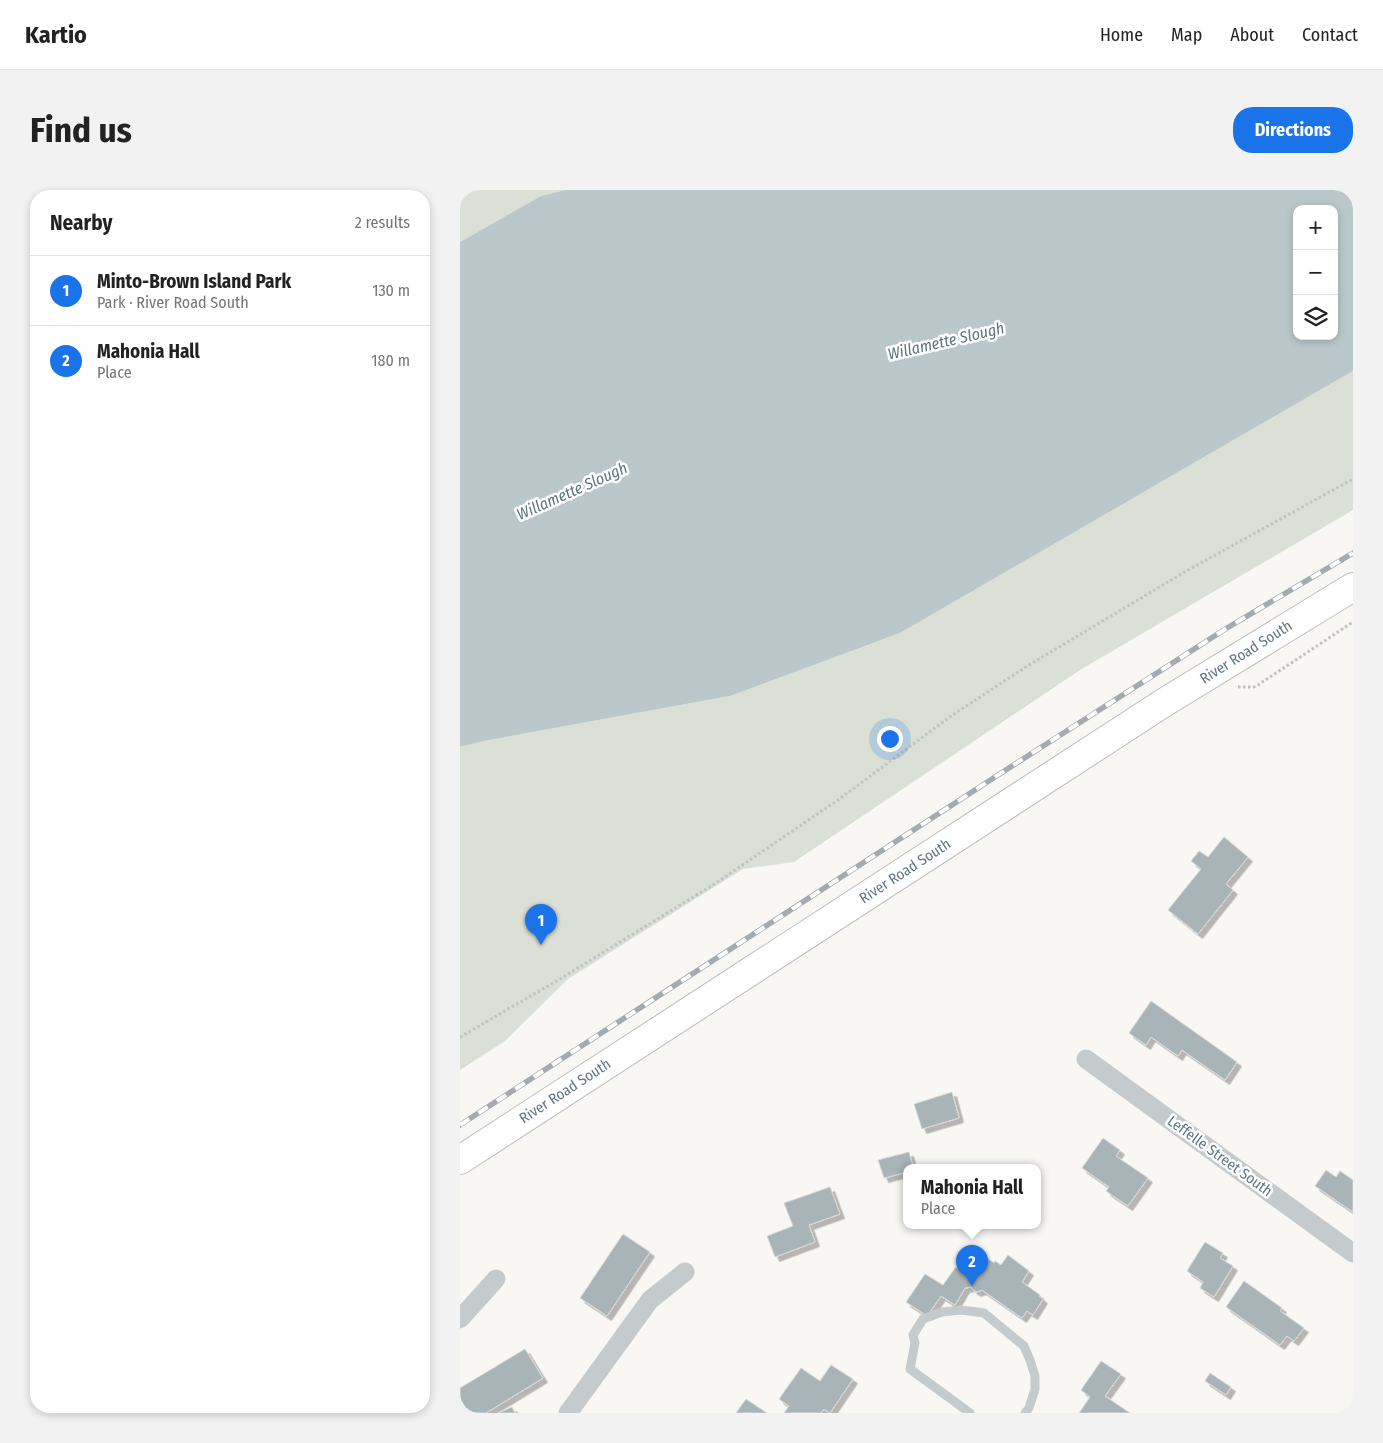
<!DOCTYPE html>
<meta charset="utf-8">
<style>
body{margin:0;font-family:"Fira Sans Condensed",sans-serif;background:#f2f2f2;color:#222}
.controls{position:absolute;right:15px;top:15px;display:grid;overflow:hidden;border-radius:10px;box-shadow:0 2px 8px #0003}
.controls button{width:45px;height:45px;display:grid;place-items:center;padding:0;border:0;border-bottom:1px solid #e0e0e0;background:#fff;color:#222;font:25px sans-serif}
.you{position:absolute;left:429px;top:548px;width:18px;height:18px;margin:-12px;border:4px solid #fff;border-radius:50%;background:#1a73e8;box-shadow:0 0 0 8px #1a73e833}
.badge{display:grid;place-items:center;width:32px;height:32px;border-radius:50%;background:#1a73e8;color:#fff;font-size:16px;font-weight:700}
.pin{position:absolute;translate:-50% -41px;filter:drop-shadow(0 1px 2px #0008)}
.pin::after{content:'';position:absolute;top:26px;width:18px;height:15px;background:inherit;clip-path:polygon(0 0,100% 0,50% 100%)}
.popup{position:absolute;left:443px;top:974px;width:138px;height:65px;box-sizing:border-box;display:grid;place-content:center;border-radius:10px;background:#fff;filter:drop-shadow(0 1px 4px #0005);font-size:16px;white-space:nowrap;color:#767676}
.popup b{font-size:19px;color:#222}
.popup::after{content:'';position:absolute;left:50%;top:100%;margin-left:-10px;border:10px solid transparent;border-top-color:#fff}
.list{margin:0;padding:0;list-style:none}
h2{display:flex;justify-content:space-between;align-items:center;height:65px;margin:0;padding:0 20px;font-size:21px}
h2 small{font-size:16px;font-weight:400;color:#767676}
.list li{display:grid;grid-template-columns:32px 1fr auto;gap:15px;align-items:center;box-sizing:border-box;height:70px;padding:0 20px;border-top:1px solid #e0e0e0}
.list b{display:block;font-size:19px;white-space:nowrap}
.list p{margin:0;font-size:16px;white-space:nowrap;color:#767676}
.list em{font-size:16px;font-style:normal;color:#767676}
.icon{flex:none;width:28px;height:28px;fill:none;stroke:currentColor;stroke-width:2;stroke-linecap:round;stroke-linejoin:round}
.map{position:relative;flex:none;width:893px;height:1223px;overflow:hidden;border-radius:20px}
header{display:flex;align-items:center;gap:30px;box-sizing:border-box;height:70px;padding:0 25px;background:#fff;border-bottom:1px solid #e0e0e0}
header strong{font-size:24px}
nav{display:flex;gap:28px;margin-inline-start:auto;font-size:18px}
.intro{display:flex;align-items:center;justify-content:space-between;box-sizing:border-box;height:120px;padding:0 30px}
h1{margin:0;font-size:35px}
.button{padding:12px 22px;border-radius:20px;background:#1a73e8;color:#fff;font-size:18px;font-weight:700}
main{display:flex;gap:30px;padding:0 30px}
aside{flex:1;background:#fff;border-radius:20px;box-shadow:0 2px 8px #0003}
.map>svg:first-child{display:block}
</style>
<header>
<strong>Kartio</strong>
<nav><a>Home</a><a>Map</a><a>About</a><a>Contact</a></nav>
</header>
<div class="intro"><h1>Find us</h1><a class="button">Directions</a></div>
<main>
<aside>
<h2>Nearby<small>2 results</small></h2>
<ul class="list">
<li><span class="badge">1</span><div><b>Minto-Brown Island Park</b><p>Park · River Road South</p></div><em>130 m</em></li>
<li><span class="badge">2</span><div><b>Mahonia Hall</b><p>Place</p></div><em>180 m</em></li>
</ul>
</aside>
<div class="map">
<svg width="893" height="1223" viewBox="0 0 893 1223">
<defs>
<filter id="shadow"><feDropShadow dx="4.5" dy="4.5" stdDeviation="0" flood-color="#0004"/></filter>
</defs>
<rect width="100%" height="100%" fill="#f8f7f4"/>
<g fill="#dae0d5">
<path d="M0,0H105L81,6L0,52Z"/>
<path d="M893,181V320L620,480L334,672L283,679L108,789L45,851L0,880V557L24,551L270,506L440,443Z"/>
</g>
<path fill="#bac8cb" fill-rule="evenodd" d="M105,0H893V181L440,443L270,506L24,551L0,557V52L81,6ZM837,19H874V146H837Z"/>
<g fill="#a9b4b8" stroke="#d9d9d7" filter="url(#shadow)">
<path d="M764,647L788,667L766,694L773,700L738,744L708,720L741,679L731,671L739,661L748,667Z"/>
<path d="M691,811L777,872L765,890L722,860L718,866L691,847L686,855L669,843Z"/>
<path d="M492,902L499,928L462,939L454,914Z"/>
<path d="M643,948L660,960L656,966L688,988L668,1016L646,1001L649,997L622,978Z"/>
<path d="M449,962L453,977H447V982L424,988L418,970Z"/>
<path d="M866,980L876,987L880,981L893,990V1022L855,996Z"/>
<path d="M370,997L380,1024L349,1035L355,1052L315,1067L307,1046L333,1036L324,1013Z"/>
<path d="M163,1044L190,1062L147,1126L120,1108Z"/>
<path d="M745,1052L763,1063L760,1068L773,1076L754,1107L740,1098L743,1092L727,1081Z"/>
<path d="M519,1062L534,1073L535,1071L541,1075L548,1065L569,1081L562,1092L580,1105L579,1106L583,1109L573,1125L567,1121L562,1128L522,1100L517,1102L513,1100L511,1097L505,1098L495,1115L481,1106L467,1126L446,1112L465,1084L483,1095L495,1078L509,1077Z"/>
<path d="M784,1091L822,1118L820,1121L844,1138L834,1151L827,1146L820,1155L766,1117Z"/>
<path d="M65,1159L83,1188L26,1223H9L0,1209V1198Z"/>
<path d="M641,1171L661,1184L645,1206L670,1223H619L630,1207L621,1200Z"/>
<path d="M371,1175L393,1189L370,1223L364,1219L361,1223H324L329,1216L319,1209L341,1178L360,1191Z"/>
<path d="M750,1183L771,1197L766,1205L745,1191Z"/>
<path d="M286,1209L307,1223H276Z"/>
<path d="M52,1217L55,1223H38Z"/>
</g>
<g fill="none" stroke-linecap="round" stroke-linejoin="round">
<defs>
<path id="primary" d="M0,970L705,512L893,397"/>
</defs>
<use href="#primary" stroke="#b8bdc0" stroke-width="30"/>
<g stroke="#bec2c3" stroke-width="3" stroke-dasharray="2.5 2.5" stroke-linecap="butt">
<path d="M778,497H794L798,495L893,432"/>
<path d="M0,847L100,789L256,693L378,610L491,526L569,475L728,380L893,289"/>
</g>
<path stroke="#c5cacc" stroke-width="9" d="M510,1223L450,1179L455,1153L453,1145L463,1129L482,1122L501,1120L524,1123L564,1156L570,1170L575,1186V1199L569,1218L565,1223"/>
<g stroke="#c5cacc" stroke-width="19">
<path d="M626,869L893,1063"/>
<path d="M0,1129L36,1089"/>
<path d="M108,1223L190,1110L225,1082"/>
</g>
<use href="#primary" stroke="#fff" stroke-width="28"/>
<defs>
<path id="rail" d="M0,935L552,576L767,438L893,363"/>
</defs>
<use href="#rail" stroke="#a3abb0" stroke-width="5.5"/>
<use href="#rail" stroke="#fff" stroke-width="4" stroke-dasharray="11" stroke-linecap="butt"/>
</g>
<g text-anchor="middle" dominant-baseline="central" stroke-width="5" stroke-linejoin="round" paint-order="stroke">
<g font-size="15" fill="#617681" stroke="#fff">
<text transform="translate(786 462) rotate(-32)">River Road South</text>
<text transform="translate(445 681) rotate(-33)">River Road South</text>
<text transform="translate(105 901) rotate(-33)">River Road South</text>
<text transform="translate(760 966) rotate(36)">Leffelle Street South</text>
</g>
<g font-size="16" font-style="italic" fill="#5c767c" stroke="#fff">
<text transform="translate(486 151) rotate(-13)">Willamette Slough</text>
<text transform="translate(112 301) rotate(-24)">Willamette Slough</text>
</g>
</g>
</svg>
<div class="controls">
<button>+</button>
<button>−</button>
<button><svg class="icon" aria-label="layers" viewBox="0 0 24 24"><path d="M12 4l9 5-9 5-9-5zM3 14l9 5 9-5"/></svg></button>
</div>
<div class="you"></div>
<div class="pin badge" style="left:81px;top:755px">1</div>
<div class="pin badge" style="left:512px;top:1096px">2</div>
<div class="popup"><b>Mahonia Hall</b>Place</div>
</div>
</main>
